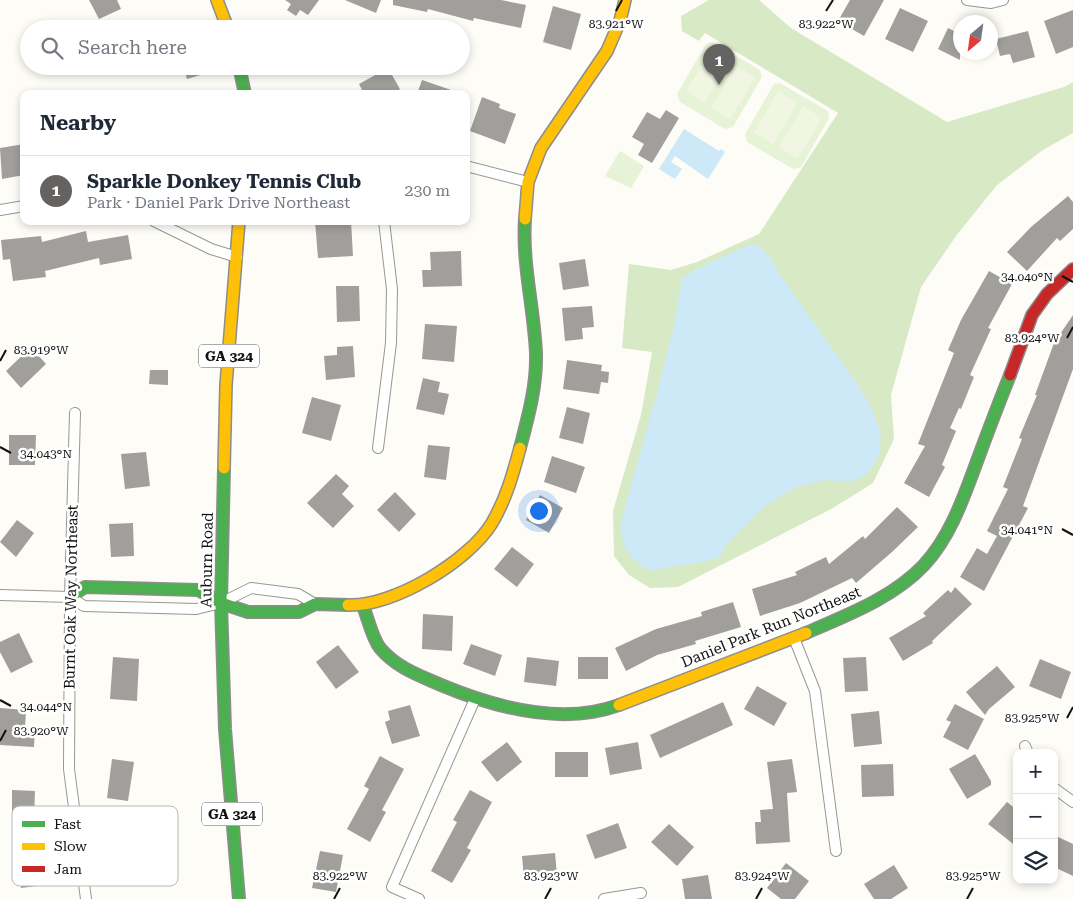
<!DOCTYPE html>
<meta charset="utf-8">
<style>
body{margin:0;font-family:"Roboto Serif",serif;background:#f6f6f7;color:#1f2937}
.controls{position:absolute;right:15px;bottom:15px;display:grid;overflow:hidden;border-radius:10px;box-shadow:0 2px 8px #0003}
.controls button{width:45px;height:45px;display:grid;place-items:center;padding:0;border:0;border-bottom:1px solid #e0e1e3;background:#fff;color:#1f2937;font:25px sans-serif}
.compass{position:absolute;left:953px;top:15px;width:45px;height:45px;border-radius:50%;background:#fff;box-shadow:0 2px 8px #0003;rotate:209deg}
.you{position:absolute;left:538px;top:510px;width:18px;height:18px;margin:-12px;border:4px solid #fff;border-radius:50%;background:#1a73e8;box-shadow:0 0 0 8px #1a73e833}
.badge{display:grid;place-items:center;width:32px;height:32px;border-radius:50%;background:#646362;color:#fff;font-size:16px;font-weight:700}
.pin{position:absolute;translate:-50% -41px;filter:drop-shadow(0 1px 2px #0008)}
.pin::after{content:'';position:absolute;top:26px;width:18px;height:15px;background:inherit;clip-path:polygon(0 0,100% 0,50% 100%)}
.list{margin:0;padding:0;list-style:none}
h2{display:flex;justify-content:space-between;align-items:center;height:65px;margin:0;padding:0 20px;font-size:21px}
h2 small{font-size:16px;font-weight:400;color:#747a83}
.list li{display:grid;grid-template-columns:32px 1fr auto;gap:15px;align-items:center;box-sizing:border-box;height:70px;padding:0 20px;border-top:1px solid #e0e1e3}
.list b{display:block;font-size:19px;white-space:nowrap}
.list p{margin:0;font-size:16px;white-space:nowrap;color:#747a83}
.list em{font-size:16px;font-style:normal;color:#747a83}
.icon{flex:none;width:28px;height:28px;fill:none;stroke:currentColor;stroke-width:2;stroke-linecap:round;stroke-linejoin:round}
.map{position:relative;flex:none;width:1073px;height:899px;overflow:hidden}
.search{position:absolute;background:#fff;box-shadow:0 2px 8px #0003;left:20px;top:20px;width:450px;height:55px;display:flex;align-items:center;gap:12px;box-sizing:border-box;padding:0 18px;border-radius:28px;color:#747a83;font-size:19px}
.panel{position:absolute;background:#fff;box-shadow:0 2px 8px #0003;left:20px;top:90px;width:450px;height:135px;border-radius:10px}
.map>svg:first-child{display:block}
</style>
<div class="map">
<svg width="1073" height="899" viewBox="0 0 1073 899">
<rect width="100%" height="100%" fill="#fdfcf7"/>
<g fill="#e7f3d7">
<path d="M712,42L760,70L762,77L733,127L725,129L680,102L677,94L706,44Z"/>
<path d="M780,83L828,111L829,118L801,167L793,169L747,142L745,134L774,84Z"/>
<path d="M620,151L644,166L631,188L605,176Z"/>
</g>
<path fill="#d8eac5" d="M709,0H759L791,28L947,122L1064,87L1073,82V133L1043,150L997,185L956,236L921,287L891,395L894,439L873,483L833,508L678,587L650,588L629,575L614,556L613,511L641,415L652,352L622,348L629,264L671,270L697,262L759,234L838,113L705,33L699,41L682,31L681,16Z"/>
<g fill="#f0f6e1">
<path d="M710,51L729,62L705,103L686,92Z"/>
<path d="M736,66L755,78L730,119L711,107Z"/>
<path d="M778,91L797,103L773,144L754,133Z"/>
<path d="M803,106L822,118L798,159L779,147Z"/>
</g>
<g fill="#cde8f7">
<path d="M684,129L719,151L721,149L725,152L708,179L675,156L671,162L682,169L675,179L659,169Z"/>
<path d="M750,244L760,247L770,256L780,275L858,385L873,411L881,435L878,458L865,475L851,482L827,480L799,486L766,505L727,544L720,557C698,565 674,565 651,571C628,559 624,551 620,526L657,393L674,326L682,278C701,265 729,255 750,244Z"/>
</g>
<g fill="#a19f9c">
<path d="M89,0H117L121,9L99,19Z"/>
<path d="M285,0H319L308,15L300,10L296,16L287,10L291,4Z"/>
<path d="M345,0H381L376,13Z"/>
<path d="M393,0H501L526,5L521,28L474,18L473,21L428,9L427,12L393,5Z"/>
<path d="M850,0H884L864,36L838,21Z"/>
<path d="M553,6L581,14L571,50L543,42Z"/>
<path d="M900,8L928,21L913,52L885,39Z"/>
<path d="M1073,10V47L1056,54L1044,21Z"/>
<path d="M948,28L960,34V60L938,49Z"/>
<path d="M1028,31L1035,57L1013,63L1010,54L1000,56L996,39Z"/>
<path d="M183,66H219L220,69L187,79Z"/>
<path d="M388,68L400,89L392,94H364L359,84Z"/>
<path d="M422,80L457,92V94H417Z"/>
<path d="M482,97L500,104L499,108L516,114L505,144L470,131Z"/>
<path d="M666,110L679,118L652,163L638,155L644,144L632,137L647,112L660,119Z"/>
<path d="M24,144V175L2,179L0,148Z"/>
<path d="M1068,196L1073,202V229L1060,241L1057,238L1027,271L1007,252L1031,227Z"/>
<path d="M315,221H351L353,256L318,258Z"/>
<path d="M86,231L88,242L128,235L132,259L100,265L99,258L45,271L46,277L13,281L10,259L3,260L1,240L41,236L42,242Z"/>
<path d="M461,251L462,286L423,287L422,270H431L430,252Z"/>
<path d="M585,259L589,286L563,290L559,263Z"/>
<path d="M989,271L1012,284L988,328L991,329L970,375L974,377L961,409L959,408L950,428L956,431L942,465L945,467L929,497L904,483L925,446L918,444L954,353L948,350L961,320Z"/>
<path d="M336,286H359L360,321L337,322Z"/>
<path d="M592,306L594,327L582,328L583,339L565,341L562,308Z"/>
<path d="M1073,315V369L1023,506L1028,508L984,591L960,577L977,548L987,554L997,536L987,531L1008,489L1003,487L1022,439L1019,438L1037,395H1035L1054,343Z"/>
<path d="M425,324L457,326L454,362L422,359Z"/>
<path d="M353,346L355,377L326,380L324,356L337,355V347Z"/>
<path d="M31,347L46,364L21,388L6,371Z"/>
<path d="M567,360L602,365L601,371L609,372L608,383L601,382L599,394L563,389Z"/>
<path d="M150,370H168V385L149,384Z"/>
<path d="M423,378L440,382L438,392L449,394L444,415L416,409Z"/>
<path d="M312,397L341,405L331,441L302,433Z"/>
<path d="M567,407L590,413L583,444L559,438Z"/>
<path d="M9,435H36L35,465H9Z"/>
<path d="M428,445L450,447L446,480L424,477Z"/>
<path d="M146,452L150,486L125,489L121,454Z"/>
<path d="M552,456L585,467L576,493L544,482Z"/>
<path d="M336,474L349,486L342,494L354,506L333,528L307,503Z"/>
<path d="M395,492L416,514L399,532L377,510Z"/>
<path d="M540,495L563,508L549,533L526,520Z"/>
<path d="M897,507L918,527L892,552L856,583L852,578L800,603L760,616L752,589L797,575L795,572L826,557L829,564L863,536L865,539Z"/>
<path d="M17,520L34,533L16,557L0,542Z"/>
<path d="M133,523L134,556L111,557L109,524Z"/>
<path d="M512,547L534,564L517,587L494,569Z"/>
<path d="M955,587L972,604L932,641L933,643L903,661L889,638L926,616L923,613L948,590L951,593Z"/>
<path d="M733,602L741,627L695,641L696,644L657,655L626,671L615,648L656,629L702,616L701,612Z"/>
<path d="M423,614L453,616L452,651L422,649Z"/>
<path d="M19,633L33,662L11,673L0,652V642Z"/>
<path d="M471,644L502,655L495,676L463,664Z"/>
<path d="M338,645L359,672L336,689L316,662Z"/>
<path d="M113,657L139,659L137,701L110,699Z"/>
<path d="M527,657L559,661L556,686L524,682Z"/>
<rect x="578" y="657" width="30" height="22"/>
<path d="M866,657L868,691L845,692L843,658Z"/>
<path d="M1040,659L1071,672L1061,699L1029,686Z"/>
<path d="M997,666L1015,687L989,709L985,715L966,692Z"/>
<path d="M757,686L787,703L774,726L744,709Z"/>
<path d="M723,702L733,725L660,758L650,735Z"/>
<path d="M955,704L984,719L968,750L943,737L951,722L946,720Z"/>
<path d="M410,705L420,736L392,744L385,722L390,720L388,711Z"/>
<path d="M0,708L26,710L25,728L35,729L34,747L0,745Z"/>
<path d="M879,711L882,744L854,747L851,714Z"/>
<path d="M507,742L522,762L497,782L481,762Z"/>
<path d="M638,742L642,769L610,775L605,748Z"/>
<rect x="555" y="752" width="33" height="25"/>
<path d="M975,754L991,781V785L967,799L949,769Z"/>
<path d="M380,756L404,769L382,810L386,812L370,842L347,829L369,789L364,786Z"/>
<path d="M112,759L134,762L128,801L107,798Z"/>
<path d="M792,759L797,792L787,793L790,842L756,844L755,822H761L760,810L773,809L767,762Z"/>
<path d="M893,764L894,796L862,797L861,765Z"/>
<path d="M12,790L35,791L34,820H12Z"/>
<path d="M470,790L492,802L467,848L471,850L452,883L431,871L457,822L453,820Z"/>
<path d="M1007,802L1017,810V847L988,824Z"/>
<path d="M618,823L627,848L595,859L586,835Z"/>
<path d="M669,824L694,847L677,866L651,842Z"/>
<path d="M1054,835L1073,844V876L1054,867Z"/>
<path d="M320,851L343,855L336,892L312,888Z"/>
<path d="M555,853L557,875L524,878L522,856Z"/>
<path d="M41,855L44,885L21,888L18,858Z"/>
<path d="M786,863L809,881L795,899H781L767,888Z"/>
<path d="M894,865L908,888L891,899H874L864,884Z"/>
<path d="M708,875L712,899H685L682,879Z"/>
</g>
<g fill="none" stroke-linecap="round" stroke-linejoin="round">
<defs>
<g id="street">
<path d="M967,0L991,3L1003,0"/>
<path d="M466,166L528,182"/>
<path d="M0,210L24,206"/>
<path d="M154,221L211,249L237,257"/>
<path d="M75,413L70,597L69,769L86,899"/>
<path d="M378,448L391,343L392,289L384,221"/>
<path d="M0,595L70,597L84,606L196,609L221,603L251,588L298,594L315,604"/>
<path d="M794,638L815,691L836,851"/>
<path d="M1025,746L1028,753"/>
<path d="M1054,788L1073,802"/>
<path d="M419,899L392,887L475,699"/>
<path d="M604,899L641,893"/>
</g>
<g id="fast">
<path d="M239,66L245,94"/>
<path d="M520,448C528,417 537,386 536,353C534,308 522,264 525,219"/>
<path d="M224,468L221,603L225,729L239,899"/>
<path d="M70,597L85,587L198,590L221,603L248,612H299L315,604L348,605"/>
<path d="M363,606C368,618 372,638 380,648C397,668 418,675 441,685C496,708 562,726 619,705"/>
<path d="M806,633C847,615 893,598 924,565C950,537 963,499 976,464C987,434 998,405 1010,375"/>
</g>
<g id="slow">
<path d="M217,0L228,29"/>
<path d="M525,219L528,182L541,148L607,51L620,21L625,0"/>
<path d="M224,468L226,385L239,221"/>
<path d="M348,605C393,607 469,561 492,523C506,499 513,474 520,448"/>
<path d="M619,705L806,633"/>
</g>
<path id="jam" d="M1010,375L1032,315L1047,294L1073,269"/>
</defs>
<use href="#street" stroke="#979795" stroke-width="12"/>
<use href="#fast" stroke="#8e8d8b" stroke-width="14"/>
<use href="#slow" stroke="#8e8d8b" stroke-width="14"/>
<use href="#jam" stroke="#8e8d8b" stroke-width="14"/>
<use href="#street" stroke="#fffffe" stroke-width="10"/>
<use href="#fast" stroke="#4caf50" stroke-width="11"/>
<use href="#slow" stroke="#ffc107" stroke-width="11"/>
<use href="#jam" stroke="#c62828" stroke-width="11"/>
</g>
<path fill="none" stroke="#111" stroke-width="2" d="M616,11L622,0M826,11L833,0M1062,276L1073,282M1067,338L1073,327M0,361L6,350M0,447L11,453M1062,529L1073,535M0,700L11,706M1067,718L1073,707M0,741L6,730M334,899L340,888M545,899L551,888M756,899L762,888M967,899L973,888"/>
<g text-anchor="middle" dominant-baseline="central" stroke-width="5" stroke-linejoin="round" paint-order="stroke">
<g fill="#fff" stroke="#585858" stroke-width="1">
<rect x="199" y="344.5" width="60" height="23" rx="4"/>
<rect x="202" y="802.5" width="60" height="23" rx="4"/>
</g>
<g font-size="14" font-weight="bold" fill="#111">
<text x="229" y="356">GA 324</text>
<text x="232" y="814">GA 324</text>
</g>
<g font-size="15" fill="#111" stroke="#fff">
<text transform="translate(207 560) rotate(-89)">Auburn Road</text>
<text transform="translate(71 597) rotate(-89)">Burnt Oak Way Northeast</text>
<text transform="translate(771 627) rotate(-22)">Daniel Park Run Northeast</text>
</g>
</g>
<rect x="12" y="806" width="166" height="80" rx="8" fill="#fff" stroke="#b8b8b8" stroke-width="1"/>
<rect x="22" y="821" width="23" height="6" fill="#4caf50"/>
<rect x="22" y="843" width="23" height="7" fill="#ffc107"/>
<rect x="22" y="866" width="23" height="6" fill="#c62828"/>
<g font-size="14" fill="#111">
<text x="54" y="829">Fast</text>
<text x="54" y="851">Slow</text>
<text x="54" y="874">Jam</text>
</g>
<g font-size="12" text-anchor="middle" fill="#111" stroke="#fff" stroke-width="5" stroke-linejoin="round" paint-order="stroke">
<text x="616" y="28">83.921°W</text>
<text x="826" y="28">83.922°W</text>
<text x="1027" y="281">34.040°N</text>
<text x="1032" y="342">83.924°W</text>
<text x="41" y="354">83.919°W</text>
<text x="46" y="458">34.043°N</text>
<text x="1027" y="534">34.041°N</text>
<text x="46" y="711">34.044°N</text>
<text x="1032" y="722">83.925°W</text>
<text x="41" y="735">83.920°W</text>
<text x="340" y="880">83.922°W</text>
<text x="551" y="880">83.923°W</text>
<text x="762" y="880">83.924°W</text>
<text x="973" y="880">83.925°W</text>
</g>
</svg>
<div class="controls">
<button>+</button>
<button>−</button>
<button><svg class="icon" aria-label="layers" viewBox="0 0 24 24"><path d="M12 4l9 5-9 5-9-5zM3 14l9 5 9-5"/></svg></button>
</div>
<svg class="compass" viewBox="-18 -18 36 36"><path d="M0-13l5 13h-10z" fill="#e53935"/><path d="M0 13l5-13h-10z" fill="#747a83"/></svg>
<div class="you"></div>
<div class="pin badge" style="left:719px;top:85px">1</div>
<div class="search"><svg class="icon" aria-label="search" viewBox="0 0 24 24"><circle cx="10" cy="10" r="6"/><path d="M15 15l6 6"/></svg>Search here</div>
<section class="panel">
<h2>Nearby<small></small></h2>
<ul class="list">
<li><span class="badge">1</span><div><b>Sparkle Donkey Tennis Club</b><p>Park · Daniel Park Drive Northeast</p></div><em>230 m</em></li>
</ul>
</section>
</div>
